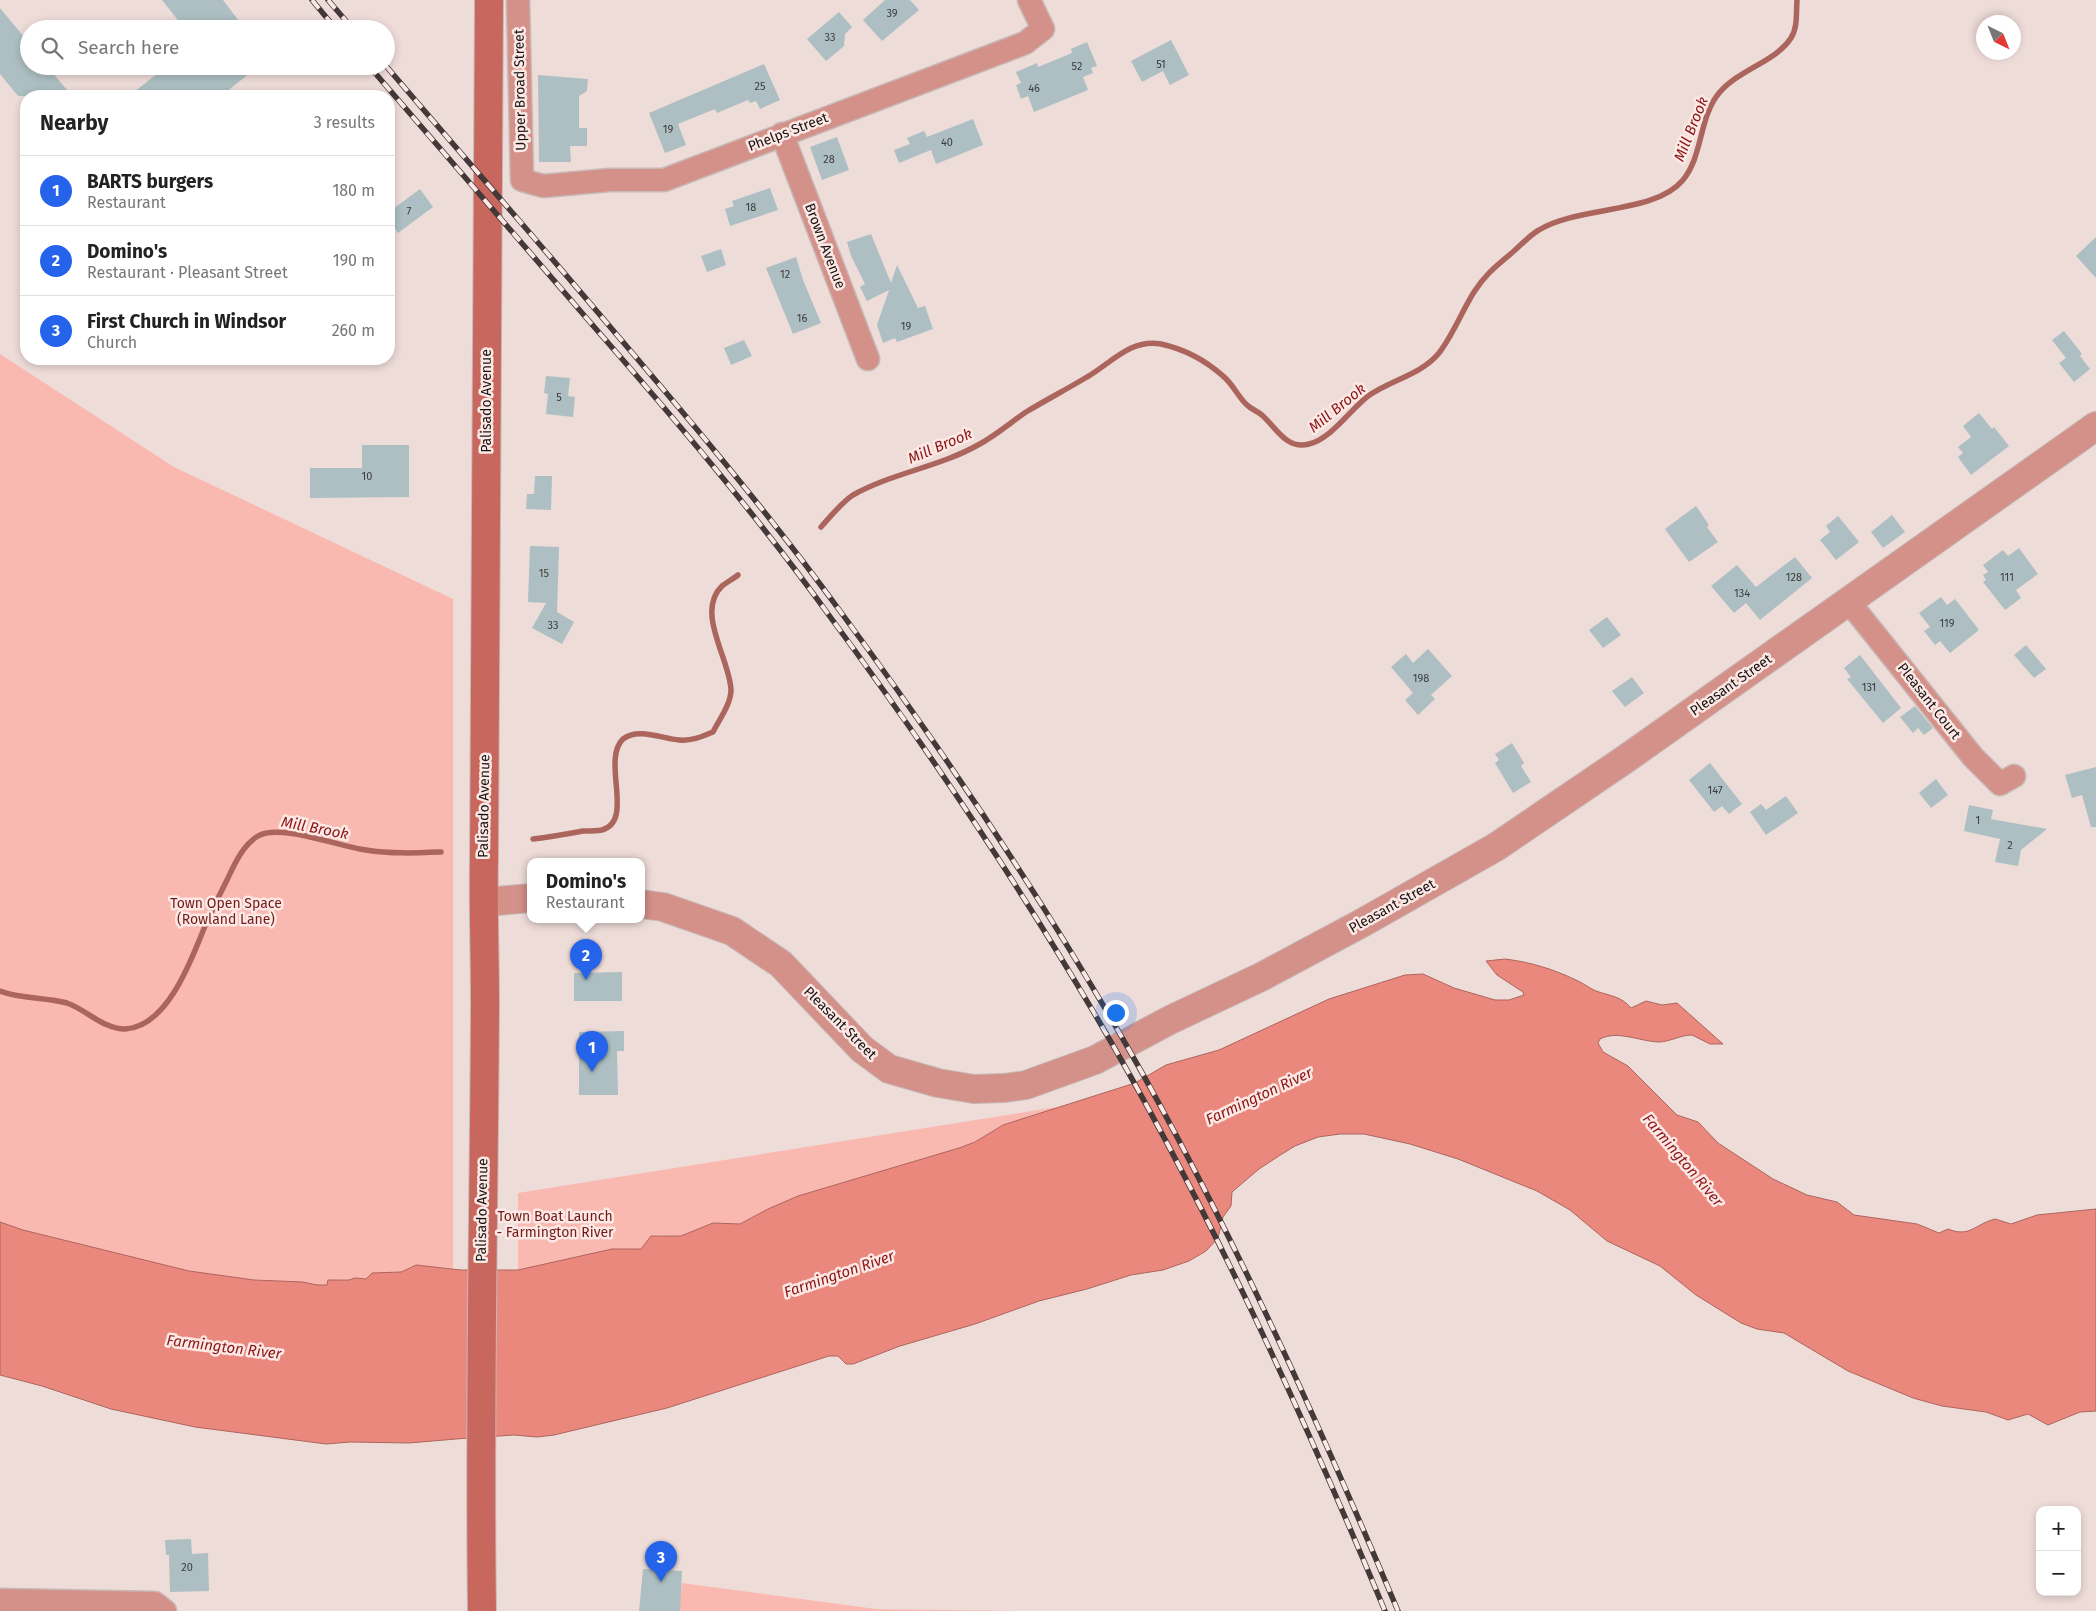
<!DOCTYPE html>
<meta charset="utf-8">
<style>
body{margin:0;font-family:"Fira Sans",sans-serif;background:#f2f2f2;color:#222}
.controls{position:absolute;right:15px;bottom:15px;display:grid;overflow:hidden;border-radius:10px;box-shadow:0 2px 8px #0003}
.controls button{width:45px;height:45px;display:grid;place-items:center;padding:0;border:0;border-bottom:1px solid #e0e0e0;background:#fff;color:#222;font:25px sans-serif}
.compass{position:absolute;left:1976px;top:15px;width:45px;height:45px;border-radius:50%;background:#fff;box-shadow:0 2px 8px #0003;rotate:137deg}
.you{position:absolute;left:1115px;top:1012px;width:18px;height:18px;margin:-12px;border:4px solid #fff;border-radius:50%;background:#1a73e8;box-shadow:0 0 0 8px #1a73e833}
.badge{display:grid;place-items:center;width:32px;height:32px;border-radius:50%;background:#2563eb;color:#fff;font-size:16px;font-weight:700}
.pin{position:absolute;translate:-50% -41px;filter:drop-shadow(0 1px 2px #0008)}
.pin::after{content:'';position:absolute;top:26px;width:18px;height:15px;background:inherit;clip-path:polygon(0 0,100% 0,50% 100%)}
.popup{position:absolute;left:527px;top:858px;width:118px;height:65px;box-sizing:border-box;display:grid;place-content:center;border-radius:10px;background:#fff;filter:drop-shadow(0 1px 4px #0005);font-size:16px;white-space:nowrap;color:#767676}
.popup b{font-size:19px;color:#222}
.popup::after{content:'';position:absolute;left:50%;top:100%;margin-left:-10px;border:10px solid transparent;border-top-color:#fff}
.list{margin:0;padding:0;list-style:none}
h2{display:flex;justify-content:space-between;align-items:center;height:65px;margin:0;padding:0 20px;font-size:21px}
h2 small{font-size:16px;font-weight:400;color:#767676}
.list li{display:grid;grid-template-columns:32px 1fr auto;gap:15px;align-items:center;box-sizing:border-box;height:70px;padding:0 20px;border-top:1px solid #e0e0e0}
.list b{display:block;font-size:19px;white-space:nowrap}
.list p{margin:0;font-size:16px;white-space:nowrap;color:#767676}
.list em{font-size:16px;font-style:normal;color:#767676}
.icon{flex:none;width:28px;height:28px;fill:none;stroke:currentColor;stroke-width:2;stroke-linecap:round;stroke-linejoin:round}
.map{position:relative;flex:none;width:2096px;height:1611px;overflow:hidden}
.search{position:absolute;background:#fff;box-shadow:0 2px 8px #0003;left:20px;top:20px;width:375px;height:55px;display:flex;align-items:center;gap:12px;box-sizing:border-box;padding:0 18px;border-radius:28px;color:#767676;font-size:19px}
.panel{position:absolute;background:#fff;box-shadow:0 2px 8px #0003;left:20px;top:90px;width:375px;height:275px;border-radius:20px}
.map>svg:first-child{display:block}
</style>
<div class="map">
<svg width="2096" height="1611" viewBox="0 0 2096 1611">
<rect width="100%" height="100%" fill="#eedcd9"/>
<g fill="#f9b9b1">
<path d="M0,354L174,467L453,599V1268L411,1266L401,1272L369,1275L366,1279C360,1279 331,1279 327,1281V1285H317L303,1282L254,1280L189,1271L23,1230L0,1222Z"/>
<path d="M1069,1105L1003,1125L975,1142L959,1148L798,1196L768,1209L740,1224L713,1223L681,1236L656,1235L648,1239L644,1247L638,1249H612L518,1270V1193Z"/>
<path d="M682,1583L876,1609L1018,1611H678Z"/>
</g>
<path fill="#eb887d" stroke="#ac655d" d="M1505,959C1530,962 1553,969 1576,980C1583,983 1589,988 1596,991C1610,996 1621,996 1631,1008L1646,1001L1662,1005L1677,1003L1723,1044H1710L1692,1035C1680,1035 1670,1042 1658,1042C1639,1041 1617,1030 1600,1039L1598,1043L1603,1052L1628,1066L1677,1115L1698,1122L1718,1143L1773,1179L1807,1195L1837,1202L1854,1215L1917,1224L1939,1233L1948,1229C1970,1238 1975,1224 1995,1219L2011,1224L2037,1215L2096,1209V1411L2080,1412L2048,1425L2028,1414L2008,1420L1986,1412L1942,1406L1913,1398L1848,1371L1784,1333L1757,1329L1741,1323L1696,1295L1660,1266L1607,1241L1570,1210L1537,1191L1458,1159L1410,1144L1364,1134H1340L1318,1137L1295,1146L1282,1154L1259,1169L1232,1192L1231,1206L1223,1217L1218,1238L1206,1251L1189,1261L1163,1270L1131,1275L1087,1289L1039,1301L975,1324L900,1346L853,1364H846L838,1356H829L667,1408L554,1435L537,1437L514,1435L456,1439L409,1443L350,1442L326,1444L195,1427L111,1409L42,1386L0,1375V1222L23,1230L189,1271L254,1280L303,1282L317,1285H327L328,1280H349L355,1278L366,1279L372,1273L401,1272L416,1265L461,1270H518L612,1249H641L651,1236H681L713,1223L740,1224L768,1209L798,1196L959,1148L975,1142L1003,1125L1135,1083L1166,1065L1219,1050L1329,999L1405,975L1423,974L1454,988L1495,1000H1509L1524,995L1523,992L1497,975L1486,961Z"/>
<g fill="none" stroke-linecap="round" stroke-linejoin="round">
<g stroke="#ac655d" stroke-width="5.5">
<path d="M821,527C831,516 841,503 853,495C892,473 939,467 978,445C995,436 1010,423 1026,412C1046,400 1067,389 1087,377C1110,364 1131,338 1161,344C1184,349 1205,360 1223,376C1233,384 1238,397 1247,405C1252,410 1258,411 1263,416C1277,429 1287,450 1309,444C1331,439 1350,410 1368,396C1390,380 1421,375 1439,353C1453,335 1462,311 1474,292C1487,272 1498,265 1514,251C1522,244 1530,235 1539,230C1578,206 1655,214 1683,180C1702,157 1699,122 1716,97C1735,70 1775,63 1791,38C1798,27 1796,12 1797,0"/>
<path d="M533,839C550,837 566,834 583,831C589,831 596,831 602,830C635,821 601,760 623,739C638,727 663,739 679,740C692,741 701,737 713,732C719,720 731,704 731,690C730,659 695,612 722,586C727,582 733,579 738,575"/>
<path d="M0,991C21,999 45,997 67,1003C87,1010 103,1029 125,1029C168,1027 192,958 205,926C212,910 220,894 228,878C235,863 243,845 258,836C280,823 341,847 366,850C391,854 415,853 441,852"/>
</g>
</g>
<g fill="#adbfc2">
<path d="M162,0H223L245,29H185Z"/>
<path d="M885,0H910L919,10L882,41L863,20Z"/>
<path d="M0,8L29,43V66H47L72,96H18L0,74Z"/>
<path d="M839,12L852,27L845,34L844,46L826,61L807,39Z"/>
<path d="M1171,40L1189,75L1170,85L1163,71L1142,82L1131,61Z"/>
<path d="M1087,42L1097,66L1091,68L1093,73L1083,77L1088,90L1034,112L1028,96L1021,99L1016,85L1021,83L1016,72L1037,63L1038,67L1072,53L1071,49Z"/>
<path d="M764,64L780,100L760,109L756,101L750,103L748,100L717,113L715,109L678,124L686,145L665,153L649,113Z"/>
<path d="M167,66H259L221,96H129Z"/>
<path d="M538,75L588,79L587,91L579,96V128H587V146H570L571,162H539Z"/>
<path d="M973,119L983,145L936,164L931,150L899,163L894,150L910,144L907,138L924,131L927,137Z"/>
<path d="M837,137L849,170L822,180L810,147Z"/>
<path d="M770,188L778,210L730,226L725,209L734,206L732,201Z"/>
<path d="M420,189L433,207L398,233L389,221V212Z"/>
<path d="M871,234L891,283L897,265L918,308L925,306L933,329L897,342L895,338L883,343L877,325L889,290L867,301L860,287L865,284L851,256L847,242Z"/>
<path d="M2096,237V278L2076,256Z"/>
<path d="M721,249L726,265L707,272L701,256Z"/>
<path d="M796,257L803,280L821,323L793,334L766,268Z"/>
<path d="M2064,331L2082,354L2080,356L2090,369L2074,382L2059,363L2066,358L2052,340Z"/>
<path d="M744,340L752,356L731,365L724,348Z"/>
<path d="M546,376L570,378L568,396L575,397L573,417L546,414L548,394L544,393Z"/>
<path d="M1979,413L1992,429L1994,427L2009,446L1971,475L1958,457L1963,453L1958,447L1971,437L1963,426Z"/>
<path d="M362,445H409V497L310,498V468H362Z"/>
<path d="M535,476H552L551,510L526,509L527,494H534Z"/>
<path d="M1696,506L1709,525L1707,527L1718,542L1689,562L1665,529Z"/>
<path d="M1892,515L1905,532L1883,548L1871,532Z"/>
<path d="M1838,516L1859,542L1836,560L1820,540L1830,532L1826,526Z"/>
<path d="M530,546L559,547L557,612L574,622L562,644L532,628L546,603L528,602Z"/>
<path d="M2019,548L2038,574L2016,590L2021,598L2005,610L1983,582L1986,580L1983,575L1988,572L1983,565L2003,550L2008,556Z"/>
<path d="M1795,557L1812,578L1760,620L1746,603L1734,613L1711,586L1737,565L1756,587Z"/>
<path d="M1941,597L1947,605L1955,599L1979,630L1950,653L1940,641L1935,645L1924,631L1930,627L1919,613Z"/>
<path d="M1607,617L1621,635L1603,648L1589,630Z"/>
<path d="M2026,645L2046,669L2034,678L2014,655Z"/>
<path d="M1428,649L1452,676L1431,695L1435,699L1418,715L1405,700L1413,693L1391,667L1406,654L1413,663Z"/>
<path d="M1860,655L1901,708L1883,723L1847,679L1851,677L1844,668Z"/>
<path d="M1632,677L1644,693L1625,707L1612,691Z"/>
<path d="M1915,706L1933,728L1924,735L1918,728L1913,733L1900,717Z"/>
<path d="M1512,743L1524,763L1521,766L1531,782L1513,793L1495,763L1499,760L1495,754Z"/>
<path d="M1710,763L1742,804L1729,814L1722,806L1714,812L1689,780Z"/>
<path d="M2096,767V827H2091L2082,795L2072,798L2065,775Z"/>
<path d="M1936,779L1948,795L1931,808L1919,793Z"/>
<path d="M1786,796L1798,813L1766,835L1750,812L1761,804L1766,810Z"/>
<path d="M1969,805L1993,810L1991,819L2047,829L2021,850L2018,866L1995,862L2000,839L1964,831Z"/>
<path d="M622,972V1001H574V973Z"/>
<path d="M624,1031V1051H617L618,1095H579V1032Z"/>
<path d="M191,1539L192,1554L208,1553L209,1591L170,1592L169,1555H166L165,1540Z"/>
<path d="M643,1569L682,1571L680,1611H639Z"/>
</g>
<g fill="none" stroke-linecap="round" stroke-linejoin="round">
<defs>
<g id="minor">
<path d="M518,0L522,180L543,186L610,180H664L1025,43L1043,29L1029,0"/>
<path d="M782,134L868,359"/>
<path d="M1849,602L1973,757L2000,784L2014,776"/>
<path d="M0,1600L155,1603L165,1611"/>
</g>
<g id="tertiary">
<path d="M485,902L531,898"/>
<path d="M641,904L663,907L732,931L781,964L862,1049L889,1069L938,1083L974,1089L1004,1088L1026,1085L1095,1060L1170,1020L1261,977L1362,923L1496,847L1627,758L2096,426"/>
</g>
<path id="secondary" d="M482,1611C479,1409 484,1206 485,1004C485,955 483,907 484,858C485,572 487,286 489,0"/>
</defs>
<use href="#minor" stroke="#c7b8b5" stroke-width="25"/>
<use href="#tertiary" stroke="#c7b8b5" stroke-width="30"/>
<use href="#secondary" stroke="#c7b8b5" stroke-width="30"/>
<use href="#minor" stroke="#d49189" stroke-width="22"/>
<use href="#tertiary" stroke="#d49189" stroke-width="28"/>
<use href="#secondary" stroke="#c8675d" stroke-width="28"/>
<defs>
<g id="rail">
<path d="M312,0L336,29"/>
<path d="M328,0L353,29"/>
<path d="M369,66C442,151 516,236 589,321C673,417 756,514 831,618C927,748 1018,883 1100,1023C1210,1211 1301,1410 1385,1611"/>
<path d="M386,66C463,156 541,245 617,335C694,425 770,515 840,611C936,741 1027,876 1109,1015C1221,1206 1312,1407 1398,1611"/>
</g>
</defs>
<use href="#rail" stroke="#423938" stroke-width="5.5"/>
<use href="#rail" stroke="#fce9e6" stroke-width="4" stroke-dasharray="11" stroke-linecap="butt"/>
</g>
<g text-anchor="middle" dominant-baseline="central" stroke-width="5" stroke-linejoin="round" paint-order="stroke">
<g font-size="11" fill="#3d3d3d">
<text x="892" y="13">39</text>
<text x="830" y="37">33</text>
<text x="1161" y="64">51</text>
<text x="1077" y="66">52</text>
<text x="760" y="86">25</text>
<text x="1034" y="88">46</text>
<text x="668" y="129">19</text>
<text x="947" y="142">40</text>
<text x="829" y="159">28</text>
<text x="751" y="207">18</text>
<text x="409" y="211">7</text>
<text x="785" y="274">12</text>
<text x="802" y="318">16</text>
<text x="906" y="326">19</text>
<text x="559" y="397">5</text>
<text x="367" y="476">10</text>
<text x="544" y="573">15</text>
<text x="1794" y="577">128</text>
<text x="2007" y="577">111</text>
<text x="1742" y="593">134</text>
<text x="1947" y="623">119</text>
<text x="553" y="625">33</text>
<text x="1421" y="678">198</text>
<text x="1869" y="687">131</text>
<text x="1715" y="790">147</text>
<text x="1978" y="820">1</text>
<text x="2010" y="845">2</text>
<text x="187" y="1567">20</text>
</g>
<g font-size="14" fill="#181211" stroke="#fce9e6">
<text transform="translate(520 90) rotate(-91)">Upper Broad Street</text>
<text transform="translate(788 132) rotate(-21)">Phelps Street</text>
<text transform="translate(825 246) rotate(69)">Brown Avenue</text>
<text transform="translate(486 401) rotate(-90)">Palisado Avenue</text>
<text transform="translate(1731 685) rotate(-35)">Pleasant Street</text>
<text transform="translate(1929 701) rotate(52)">Pleasant Court</text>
<text transform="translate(484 806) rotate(-89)">Palisado Avenue</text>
<text transform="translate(1392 906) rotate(-29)">Pleasant Street</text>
<text transform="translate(840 1023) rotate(45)">Pleasant Street</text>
<text transform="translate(482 1210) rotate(-89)">Palisado Avenue</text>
</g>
<g font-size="14" fill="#721a17" stroke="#fce9e6">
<text x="226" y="903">Town Open Space<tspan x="226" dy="16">(Rowland Lane)</tspan></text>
<text x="555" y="1216">Town Boat Launch<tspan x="555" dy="16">- Farmington River</tspan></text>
</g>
<g font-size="15" font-style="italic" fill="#8c1515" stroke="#fce9e6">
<text transform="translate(1691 129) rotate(-68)">Mill Brook</text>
<text transform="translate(1337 408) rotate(-39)">Mill Brook</text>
<text transform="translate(940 446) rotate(-23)">Mill Brook</text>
<text transform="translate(315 828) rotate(11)">Mill Brook</text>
<text transform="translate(1259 1096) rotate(-25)">Farmington River</text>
<text transform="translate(1683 1160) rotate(50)">Farmington River</text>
<text transform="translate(839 1274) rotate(-19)">Farmington River</text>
<text transform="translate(224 1347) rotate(7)">Farmington River</text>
</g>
</g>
</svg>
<div class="controls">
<button>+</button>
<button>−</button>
</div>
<svg class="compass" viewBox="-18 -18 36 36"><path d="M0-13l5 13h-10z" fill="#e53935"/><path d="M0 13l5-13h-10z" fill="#767676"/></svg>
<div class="you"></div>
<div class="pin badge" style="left:592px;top:1072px">1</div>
<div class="pin badge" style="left:586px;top:980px">2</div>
<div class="popup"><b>Domino's</b>Restaurant</div>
<div class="pin badge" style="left:661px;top:1582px">3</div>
<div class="search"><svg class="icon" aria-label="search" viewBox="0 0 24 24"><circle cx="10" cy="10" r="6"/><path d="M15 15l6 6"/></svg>Search here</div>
<section class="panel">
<h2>Nearby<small>3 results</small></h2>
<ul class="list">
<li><span class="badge">1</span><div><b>BARTS burgers</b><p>Restaurant</p></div><em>180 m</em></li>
<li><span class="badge">2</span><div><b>Domino's</b><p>Restaurant · Pleasant Street</p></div><em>190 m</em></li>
<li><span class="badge">3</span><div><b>First Church in Windsor</b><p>Church</p></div><em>260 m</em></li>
</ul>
</section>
</div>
